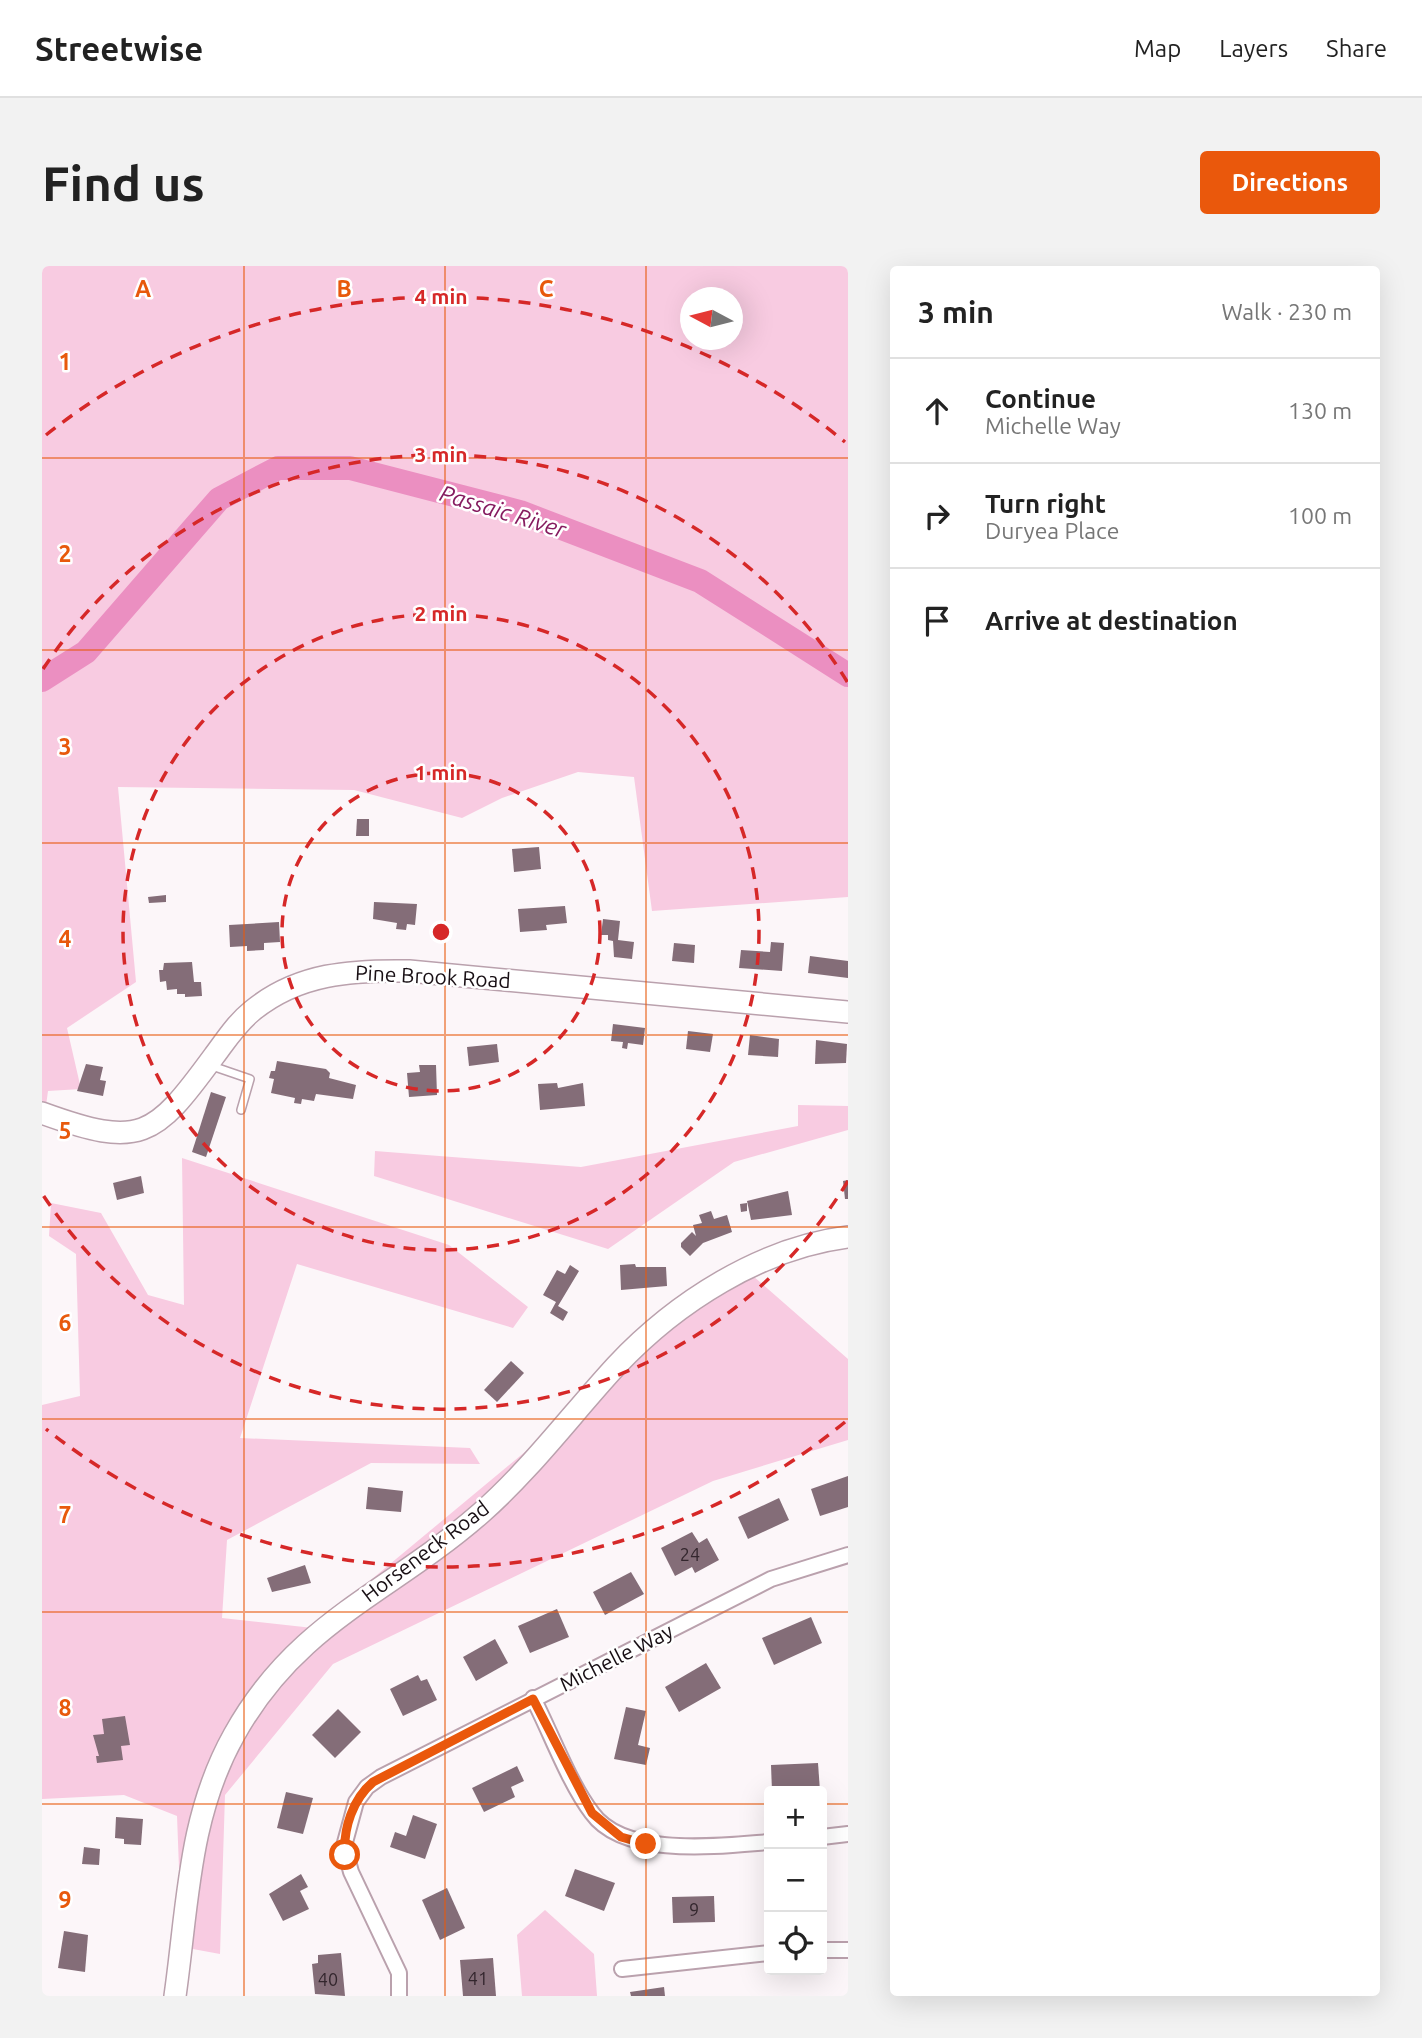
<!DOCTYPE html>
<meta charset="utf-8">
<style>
body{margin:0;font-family:Ubuntu,sans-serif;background:#f2f2f2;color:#222}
.controls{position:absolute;right:21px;bottom:21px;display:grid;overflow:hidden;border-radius:7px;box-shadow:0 7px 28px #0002}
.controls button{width:63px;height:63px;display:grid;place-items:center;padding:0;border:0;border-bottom:2px solid #e0e0e0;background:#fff;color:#222;font:35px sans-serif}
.compass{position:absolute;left:638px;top:21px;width:63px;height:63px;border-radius:50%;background:#fff;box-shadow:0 7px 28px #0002;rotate:277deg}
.stop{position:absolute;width:21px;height:21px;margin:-16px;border:5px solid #ea580c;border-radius:50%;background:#fff}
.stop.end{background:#ea580c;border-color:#fff;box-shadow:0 2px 7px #0008}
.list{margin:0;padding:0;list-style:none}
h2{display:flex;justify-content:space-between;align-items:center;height:91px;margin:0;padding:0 28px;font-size:30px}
h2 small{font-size:23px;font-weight:400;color:#767676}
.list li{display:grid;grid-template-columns:46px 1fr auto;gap:21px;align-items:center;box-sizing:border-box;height:105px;padding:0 28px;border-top:2px solid #e0e0e0}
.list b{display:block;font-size:26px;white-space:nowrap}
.list p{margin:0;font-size:23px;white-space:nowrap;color:#767676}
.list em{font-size:23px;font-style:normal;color:#767676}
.icon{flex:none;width:38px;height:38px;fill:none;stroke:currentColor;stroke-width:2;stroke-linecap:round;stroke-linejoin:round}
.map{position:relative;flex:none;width:806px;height:1730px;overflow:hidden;border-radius:7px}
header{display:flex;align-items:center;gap:42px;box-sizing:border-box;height:98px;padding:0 35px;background:#fff;border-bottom:2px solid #e0e0e0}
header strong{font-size:33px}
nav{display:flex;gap:38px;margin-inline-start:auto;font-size:24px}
.intro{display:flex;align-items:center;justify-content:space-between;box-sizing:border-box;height:168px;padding:0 42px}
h1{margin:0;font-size:49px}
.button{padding:18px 32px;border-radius:7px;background:#ea580c;color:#fff;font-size:24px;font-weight:700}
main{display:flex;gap:42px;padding:0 42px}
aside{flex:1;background:#fff;border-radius:7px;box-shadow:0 7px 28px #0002}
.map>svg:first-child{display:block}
</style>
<header>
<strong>Streetwise</strong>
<nav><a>Map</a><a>Layers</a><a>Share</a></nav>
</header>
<div class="intro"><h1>Find us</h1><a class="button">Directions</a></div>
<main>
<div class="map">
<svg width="806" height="1730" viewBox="0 0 806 1730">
<rect width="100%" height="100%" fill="#fcf6f9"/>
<g fill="#f8cbe1" fill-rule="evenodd">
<path d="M0,0H806V631L610,645L592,511L536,506L460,532L420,552L312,524L76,521L94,716L25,762L39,823L6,825L3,847L0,846ZM648,32H690V74H648Z"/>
<path d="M756,839L806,840V864L692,896L566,983L332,910L333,885L539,901L756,860Z"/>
<path d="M140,892L407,979L486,1041L471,1062L255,998L198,1172L428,1182L438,1198L329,1197L185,1274L180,1352L271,1362L703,1003L806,1093V1174L671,1215L291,1398L183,1529L178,1688L140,1681L135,1550L82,1529L0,1533V1139L38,1130L34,988L7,970L9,937L59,947L106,1029L142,1039Z"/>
<path d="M503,1644L552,1688L555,1730H480L475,1669Z"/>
</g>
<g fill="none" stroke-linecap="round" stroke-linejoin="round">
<path stroke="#eb8fc1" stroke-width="24" d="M0,414L44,386L177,233L236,202H308L478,246L658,315L806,409"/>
</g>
<g fill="#846d78">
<path d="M315,553H327V570H314Z"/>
<path d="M497,581L499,603L472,606L470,583Z"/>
<path d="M124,629V636L107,637L106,631Z"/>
<path d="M332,636L375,638L373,659L365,658L364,664L354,663L355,657L331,653Z"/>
<path d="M523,640L525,657L504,659L505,664L478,666L476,643Z"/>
<path d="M561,653L578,655L576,674L592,676L590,693L572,691L571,675L566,674V669H559Z"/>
<path d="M237,656L238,676L222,677V684L205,685V680L188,681L187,659Z"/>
<path d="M729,676L742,677L740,705L697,702L699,684L728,686Z"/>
<path d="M632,677L653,679L652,697L630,695Z"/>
<path d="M768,690L806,695V712L766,707Z"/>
<path d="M150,696L152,716H159L160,730L143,731V728H135V723L125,724L124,715L118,716L117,704H121L122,697Z"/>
<path d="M571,758L603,762L601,779L586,777L585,783L580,782L581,776L569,775Z"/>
<path d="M646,765L671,768L668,786L644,783Z"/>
<path d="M708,769L737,773L736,791L706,789Z"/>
<path d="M774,774L805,778L804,797L773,798Z"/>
<path d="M455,778L457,796L427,800L425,781Z"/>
<path d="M235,795L284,803L288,807L287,812L314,819L311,833L274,828L272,835L260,833L259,838L252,837L253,832L229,827L232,813L227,812L229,805H233Z"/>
<path d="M44,798L61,801L58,814L64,815L61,830L35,825Z"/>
<path d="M377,799H394L395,829L367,831L365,807L378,806Z"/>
<path d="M515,817L516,822L541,817L543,840L498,844L496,818Z"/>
<path d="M169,826L184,831L164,891L150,886Z"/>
<path d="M99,910L102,927L75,934L71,917Z"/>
<path d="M806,914V933H803L801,915Z"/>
<path d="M746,925L750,949L709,954L705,935Z"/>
<path d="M705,937V945L699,946L698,938Z"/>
<path d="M669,945L672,953L685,949L690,966L661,977L648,990L639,981V977L650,966L654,970L651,959L660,957L657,949Z"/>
<path d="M593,998L594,1001H624L625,1020L579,1024L578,999Z"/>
<path d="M528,999L537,1005L516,1040L526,1046L521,1055L508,1047L514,1036L501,1029L515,1004L523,1008Z"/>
<path d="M469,1095L482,1107L455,1136L442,1124Z"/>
<path d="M806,1210V1241L778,1250L769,1223Z"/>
<path d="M326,1221L361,1225L359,1246L324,1243Z"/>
<path d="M737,1232L747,1254L706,1273L696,1251Z"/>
<path d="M650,1266L657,1277L665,1272L677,1294L653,1307L650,1301L633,1310L619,1282Z"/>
<path d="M263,1299L269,1317L230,1326L225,1312Z"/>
<path d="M589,1306L602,1328L563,1349L551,1326Z"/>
<path d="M515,1343L527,1371L488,1387L476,1360Z"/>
<path d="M769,1351L780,1377L732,1399L720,1372Z"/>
<path d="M453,1373L466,1397L434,1415L421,1391Z"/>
<path d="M664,1397L679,1422L637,1446L623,1421Z"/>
<path d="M376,1409L379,1415L385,1413L395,1434L361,1450L348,1423Z"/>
<path d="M584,1441L604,1445L596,1479L608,1482L604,1499L572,1493Z"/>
<path d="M296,1443L319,1466L293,1492L270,1469Z"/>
<path d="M83,1450L88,1479L79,1480L81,1494L55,1497L54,1490H57L51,1469L62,1468L60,1453Z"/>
<path d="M776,1497L778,1525H730L729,1499Z"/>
<path d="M475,1500L482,1515L469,1521L473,1531L442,1546L430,1522Z"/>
<path d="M244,1526L271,1532L261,1568L235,1562Z"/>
<path d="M371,1549L395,1558L383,1593L348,1581L353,1566L364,1570Z"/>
<path d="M74,1551L101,1553L99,1579L82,1578V1573L73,1572Z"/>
<path d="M42,1581L58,1583L57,1599L40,1598Z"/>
<path d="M533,1603L573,1617L562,1645L523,1630Z"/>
<path d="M259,1608L266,1621L258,1625L267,1643L241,1655L227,1628Z"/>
<path d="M780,1613H784L785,1650L780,1651Z"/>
<path d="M405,1622L423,1662L398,1674L380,1634Z"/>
<path d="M672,1630L673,1656L631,1657L630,1631Z"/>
<path d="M22,1665L46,1669L43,1706L16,1702Z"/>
<path d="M299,1687L303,1730L273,1728L270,1698L276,1697V1689Z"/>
<path d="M451,1692L454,1730H421L418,1694Z"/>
<path d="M622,1721L623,1730H589L588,1726Z"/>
</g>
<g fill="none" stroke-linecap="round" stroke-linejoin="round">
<defs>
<path id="lane" d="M170,800L208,813L199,844"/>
<g id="street">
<path d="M491,1432C509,1467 527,1517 550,1547C582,1592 677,1580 727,1576"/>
<path d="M780,1571L806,1568"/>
<path d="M780,1684H806"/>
<path d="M580,1703L727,1687"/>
<path d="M357,1730V1707L309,1606L302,1580L314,1536L325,1521L339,1511L729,1313L806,1289"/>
</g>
<g id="secondary">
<path d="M0,847C99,883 112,872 172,790C184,774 194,758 210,745C256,707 310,704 367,705L806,746"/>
<path d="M133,1730C146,1639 146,1551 192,1469C255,1355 348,1327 439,1247C489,1203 529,1149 574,1100C634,1036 719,982 806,971"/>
</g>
</defs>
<use href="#lane" stroke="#baa1ad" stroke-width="10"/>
<use href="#street" stroke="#baa1ad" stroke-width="18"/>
<use href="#secondary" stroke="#baa1ad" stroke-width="24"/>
<use href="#lane" stroke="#fff" stroke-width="7"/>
<use href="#street" stroke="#fff" stroke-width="14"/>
<use href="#secondary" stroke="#fff" stroke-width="21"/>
</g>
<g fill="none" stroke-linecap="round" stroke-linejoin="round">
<path stroke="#ea580c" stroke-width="9" d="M303,1589C301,1562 311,1533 331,1516L491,1433L550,1547L579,1571L604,1578"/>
</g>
<path fill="none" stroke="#e8590c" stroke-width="2" stroke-opacity="0.55" d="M202,0V1730M403,0V1730M604,0V1730M0,192H806M0,384H806M0,577H806M0,769H806M0,961H806M0,1153H806M0,1346H806M0,1538H727M780,1538H806"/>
<g fill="none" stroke="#d62828" stroke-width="3.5" stroke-dasharray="12 9">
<circle cx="399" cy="666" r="159"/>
<circle cx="399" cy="666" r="318"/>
<path d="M806 915A477 477 0 0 1 1 929M1 403A477 477 0 0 1 806 417"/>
<path d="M803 1156A635 635 0 0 1 4 1163M4 169A635 635 0 0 1 803 176"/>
</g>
<g text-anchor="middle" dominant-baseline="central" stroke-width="5" stroke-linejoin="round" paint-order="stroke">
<g font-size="18" fill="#33262d">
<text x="648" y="1288">24</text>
<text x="652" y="1643">9</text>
<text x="436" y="1712">41</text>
<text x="286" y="1713">40</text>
</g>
<g font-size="21" fill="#180f14" stroke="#fff">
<text transform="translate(391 710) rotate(3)">Pine Brook Road</text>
<text transform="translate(383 1285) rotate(-37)">Horseneck Road</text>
<text transform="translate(574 1391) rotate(-27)">Michelle Way</text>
</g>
<g font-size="23" font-style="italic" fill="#851b5f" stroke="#fff">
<text transform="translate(461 245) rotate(17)">Passaic River</text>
</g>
</g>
<g font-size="23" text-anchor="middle" font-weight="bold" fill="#e8590c" stroke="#fff" stroke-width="5" stroke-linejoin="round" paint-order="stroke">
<text x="101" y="31">A</text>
<text x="302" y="31">B</text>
<text x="504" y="31">C</text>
<text x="23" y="104">1</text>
<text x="23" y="296">2</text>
<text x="23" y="489">3</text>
<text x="23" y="681">4</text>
<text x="23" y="873">5</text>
<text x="23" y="1065">6</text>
<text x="23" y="1257">7</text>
<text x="23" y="1450">8</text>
<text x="23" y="1642">9</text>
</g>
<circle cx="399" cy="666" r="10" fill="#d62828" stroke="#fff" stroke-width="3.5"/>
<g font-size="21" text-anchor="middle" font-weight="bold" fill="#d62828" stroke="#fff" stroke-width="5" stroke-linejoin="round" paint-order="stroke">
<text x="399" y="38">4 min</text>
<text x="399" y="196">3 min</text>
<text x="399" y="355">2 min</text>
<text x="399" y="514">1 min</text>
</g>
</svg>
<div class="controls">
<button>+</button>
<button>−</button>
<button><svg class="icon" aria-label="locate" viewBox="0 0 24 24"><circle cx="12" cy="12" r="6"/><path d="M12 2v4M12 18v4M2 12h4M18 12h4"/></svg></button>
</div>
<svg class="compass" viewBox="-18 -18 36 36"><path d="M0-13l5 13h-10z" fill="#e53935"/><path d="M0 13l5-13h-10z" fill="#767676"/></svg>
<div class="stop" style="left:303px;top:1589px"></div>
<div class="stop end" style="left:604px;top:1578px"></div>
</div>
<aside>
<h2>3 min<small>Walk · 230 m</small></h2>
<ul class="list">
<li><svg class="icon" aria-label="ahead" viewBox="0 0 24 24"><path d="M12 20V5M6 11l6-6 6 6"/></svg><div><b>Continue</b><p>Michelle Way</p></div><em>130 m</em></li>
<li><svg class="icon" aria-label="right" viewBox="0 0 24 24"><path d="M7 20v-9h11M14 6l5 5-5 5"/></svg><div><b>Turn right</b><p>Duryea Place</p></div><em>100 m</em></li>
<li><svg class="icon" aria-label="arrive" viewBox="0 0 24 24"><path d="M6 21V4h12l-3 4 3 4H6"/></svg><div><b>Arrive at destination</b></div></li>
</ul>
</aside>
</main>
